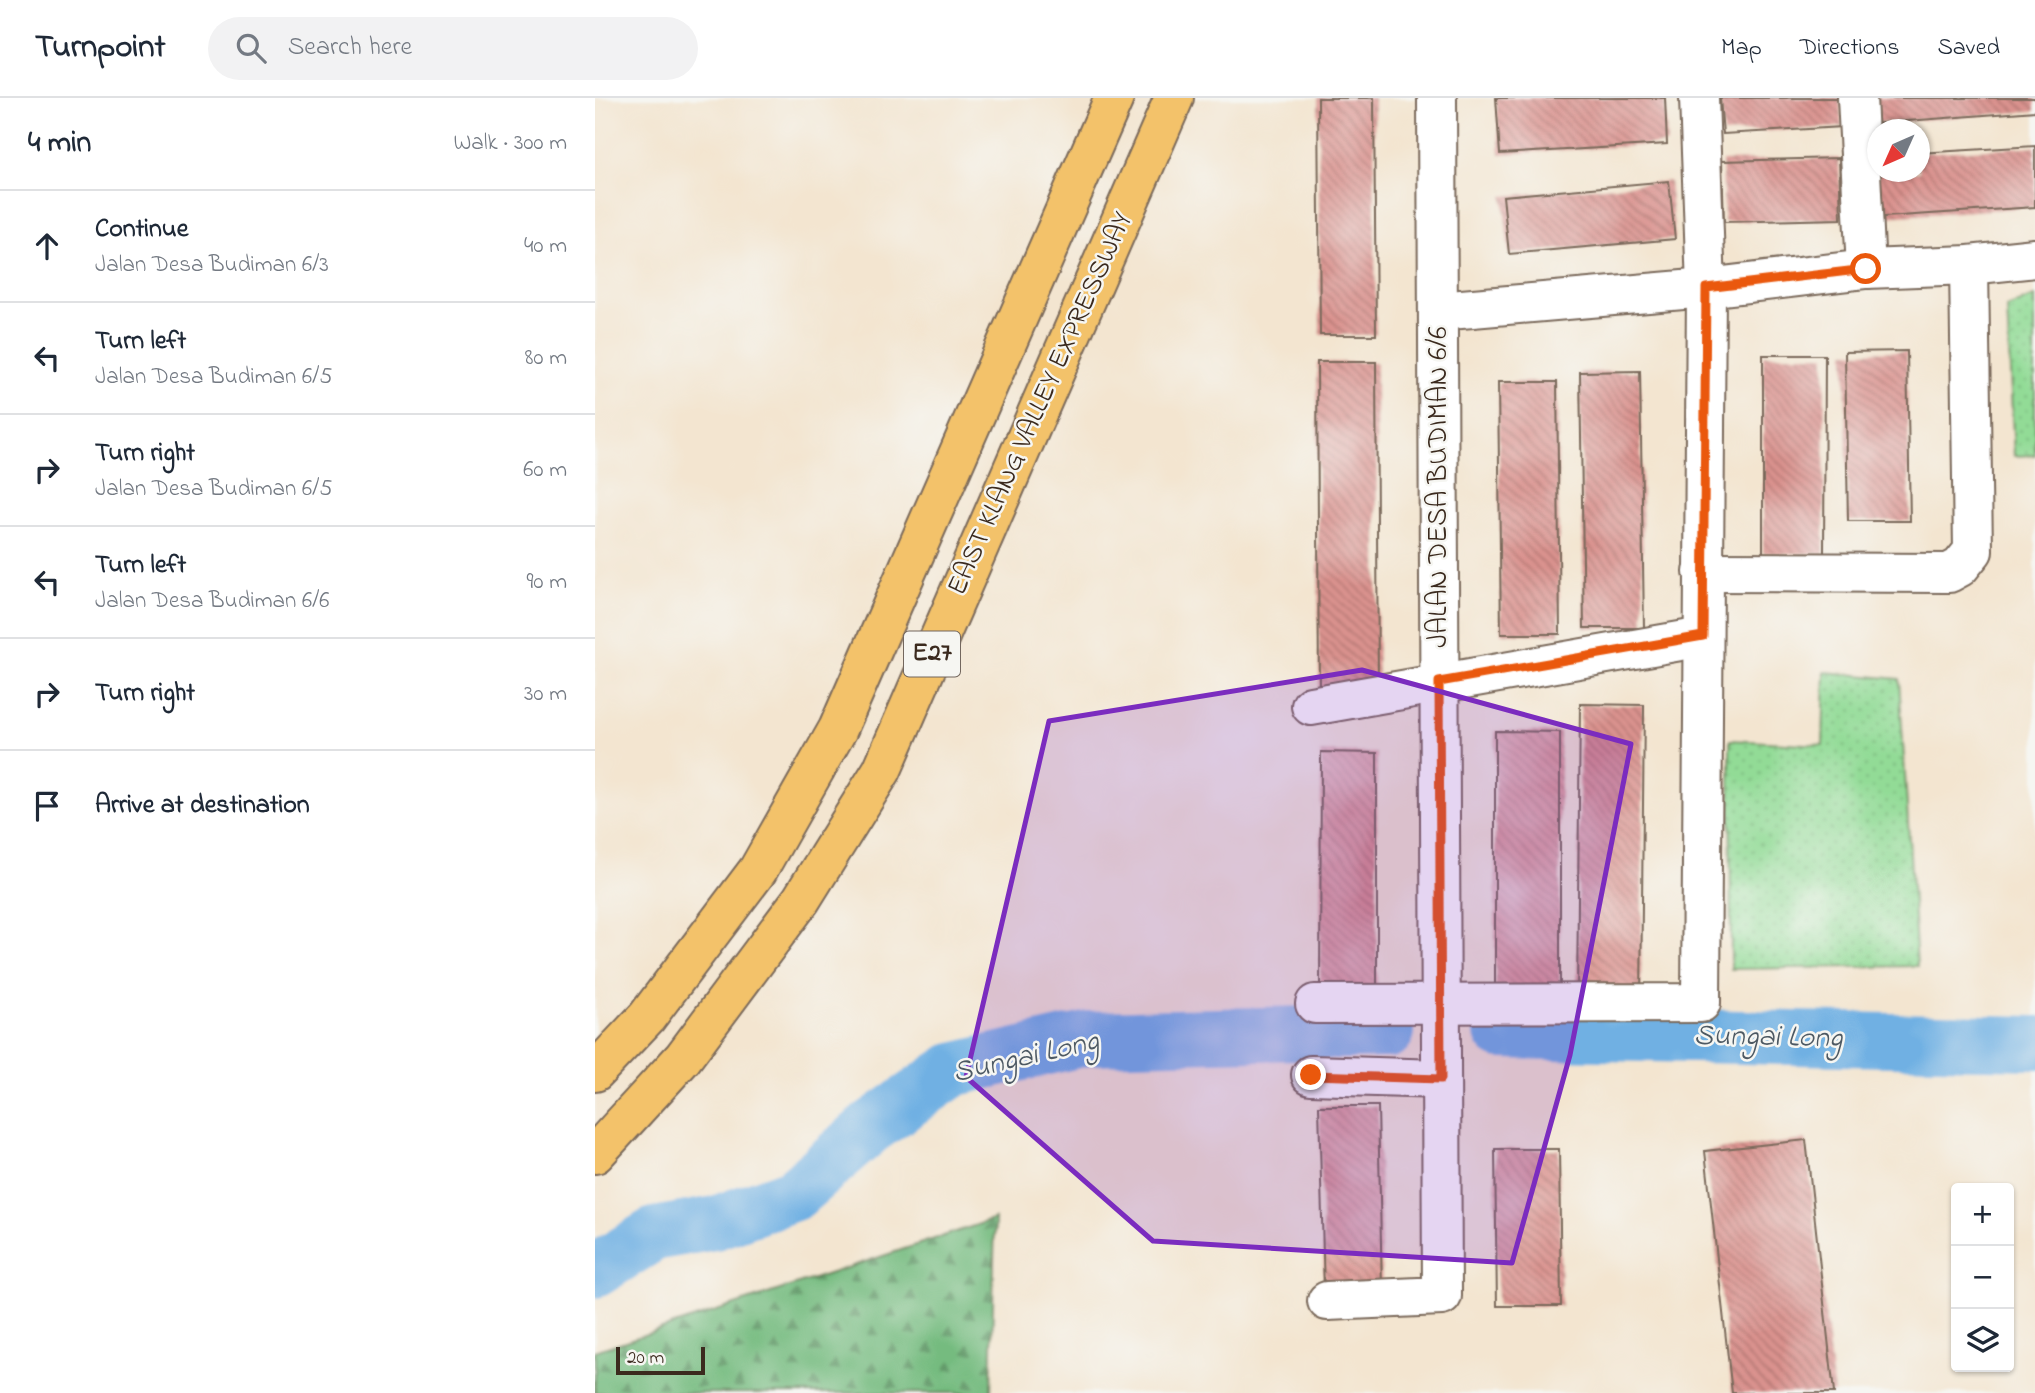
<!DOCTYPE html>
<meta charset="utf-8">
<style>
body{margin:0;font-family:"Indie Flower",sans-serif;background:#f2f2f3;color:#1f2937}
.controls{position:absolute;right:21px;bottom:21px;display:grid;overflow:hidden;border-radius:7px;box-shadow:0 2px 5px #0004}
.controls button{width:63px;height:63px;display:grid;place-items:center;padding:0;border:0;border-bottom:2px solid #e0e1e3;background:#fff;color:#1f2937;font:35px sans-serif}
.compass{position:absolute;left:1272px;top:21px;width:63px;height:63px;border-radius:50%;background:#fff;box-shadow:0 2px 5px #0004;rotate:225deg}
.scale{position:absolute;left:21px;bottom:18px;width:89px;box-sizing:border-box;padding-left:7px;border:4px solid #3b2a1e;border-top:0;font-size:19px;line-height:24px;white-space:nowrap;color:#3b2a1e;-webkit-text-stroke:5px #f6f6f2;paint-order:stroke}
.stop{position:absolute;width:21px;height:21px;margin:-16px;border:5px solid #ea580c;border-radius:50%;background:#fff}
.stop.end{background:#ea580c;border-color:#fff;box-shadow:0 2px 7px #0008}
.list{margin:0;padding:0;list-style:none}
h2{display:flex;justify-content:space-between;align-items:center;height:91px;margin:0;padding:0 28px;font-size:30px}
h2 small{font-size:23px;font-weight:400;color:#747a83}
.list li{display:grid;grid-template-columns:46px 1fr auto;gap:21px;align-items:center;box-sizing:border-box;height:112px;padding:0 28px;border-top:2px solid #e0e1e3}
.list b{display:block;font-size:26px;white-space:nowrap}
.list p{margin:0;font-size:23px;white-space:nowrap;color:#747a83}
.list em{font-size:23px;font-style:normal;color:#747a83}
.icon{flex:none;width:38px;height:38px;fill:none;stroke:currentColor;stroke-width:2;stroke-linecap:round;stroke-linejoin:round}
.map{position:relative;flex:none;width:1440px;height:1295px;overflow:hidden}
header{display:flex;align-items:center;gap:42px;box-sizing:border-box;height:98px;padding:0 35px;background:#fff;border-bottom:2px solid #e0e1e3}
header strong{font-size:33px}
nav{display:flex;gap:38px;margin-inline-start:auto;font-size:24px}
.search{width:490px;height:63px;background:#f2f2f3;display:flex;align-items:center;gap:18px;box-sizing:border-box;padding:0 24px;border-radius:38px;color:#747a83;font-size:26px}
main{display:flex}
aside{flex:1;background:#fff}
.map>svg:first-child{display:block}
</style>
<header>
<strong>Turnpoint</strong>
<div class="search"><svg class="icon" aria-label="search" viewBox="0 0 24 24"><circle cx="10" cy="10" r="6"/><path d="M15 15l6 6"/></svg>Search here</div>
<nav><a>Map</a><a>Directions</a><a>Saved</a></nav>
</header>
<main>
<aside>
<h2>4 min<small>Walk · 300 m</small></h2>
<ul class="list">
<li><svg class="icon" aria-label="ahead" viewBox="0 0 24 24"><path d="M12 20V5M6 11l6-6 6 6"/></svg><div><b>Continue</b><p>Jalan Desa Budiman 6/3</p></div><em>40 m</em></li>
<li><svg class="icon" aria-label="left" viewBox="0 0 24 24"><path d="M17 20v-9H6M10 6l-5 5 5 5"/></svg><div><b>Turn left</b><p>Jalan Desa Budiman 6/5</p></div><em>80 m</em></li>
<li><svg class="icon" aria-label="right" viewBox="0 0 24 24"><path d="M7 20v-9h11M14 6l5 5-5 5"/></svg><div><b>Turn right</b><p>Jalan Desa Budiman 6/5</p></div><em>60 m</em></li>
<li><svg class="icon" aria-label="left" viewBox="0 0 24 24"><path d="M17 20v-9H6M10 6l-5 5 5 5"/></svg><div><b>Turn left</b><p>Jalan Desa Budiman 6/6</p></div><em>90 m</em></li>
<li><svg class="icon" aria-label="right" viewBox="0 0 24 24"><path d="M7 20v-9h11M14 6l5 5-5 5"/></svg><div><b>Turn right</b></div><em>30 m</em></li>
<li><svg class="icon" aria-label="arrive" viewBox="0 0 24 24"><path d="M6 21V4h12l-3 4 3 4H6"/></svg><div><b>Arrive at destination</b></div></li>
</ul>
</aside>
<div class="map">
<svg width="1440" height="1295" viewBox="0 0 1440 1295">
<defs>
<pattern id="grass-dots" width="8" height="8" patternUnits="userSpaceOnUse" patternTransform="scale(1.75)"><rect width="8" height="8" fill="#92db96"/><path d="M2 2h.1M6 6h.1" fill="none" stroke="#7fbc81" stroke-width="1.8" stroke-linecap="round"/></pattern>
<pattern id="forest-firs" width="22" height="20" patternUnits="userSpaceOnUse" patternTransform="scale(1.75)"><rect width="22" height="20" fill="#75bb7f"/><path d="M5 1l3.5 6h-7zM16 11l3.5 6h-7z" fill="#619867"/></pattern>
<pattern id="building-back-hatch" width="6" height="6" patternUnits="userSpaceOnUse" patternTransform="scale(1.75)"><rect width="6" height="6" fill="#da928e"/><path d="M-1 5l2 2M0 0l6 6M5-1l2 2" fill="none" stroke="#b27773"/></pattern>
</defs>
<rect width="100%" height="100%" fill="#f6f6f2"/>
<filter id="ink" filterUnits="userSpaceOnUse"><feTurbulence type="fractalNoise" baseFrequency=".0143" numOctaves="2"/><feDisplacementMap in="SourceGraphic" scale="14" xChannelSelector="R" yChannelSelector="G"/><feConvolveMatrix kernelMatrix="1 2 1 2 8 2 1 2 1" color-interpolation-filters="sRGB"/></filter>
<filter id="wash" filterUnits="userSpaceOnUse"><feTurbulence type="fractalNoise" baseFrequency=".00686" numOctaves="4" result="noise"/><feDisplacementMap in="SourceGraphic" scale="28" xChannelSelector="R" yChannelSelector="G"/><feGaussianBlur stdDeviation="1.57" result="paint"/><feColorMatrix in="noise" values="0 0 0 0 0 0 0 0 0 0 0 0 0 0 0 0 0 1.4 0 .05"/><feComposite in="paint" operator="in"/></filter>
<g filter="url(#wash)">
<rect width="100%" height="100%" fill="#f3e5d0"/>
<g fill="url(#grass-dots)" stroke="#66825a" stroke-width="2">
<path d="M1440,199V357L1419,358L1412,210Z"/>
<path d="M1230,574L1304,581L1322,868L1136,871L1135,642L1228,647Z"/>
</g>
<path fill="url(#forest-firs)" stroke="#58724e" stroke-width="2" d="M400,1121L396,1295H0V1253Z"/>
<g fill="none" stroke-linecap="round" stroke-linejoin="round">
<g stroke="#6fb0e3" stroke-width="54">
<path d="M906,934L1440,945"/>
<path d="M0,1173L59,1136L120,1125L199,1096L276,1029L358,972L495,940L793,933"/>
</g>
</g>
<g id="blocks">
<g fill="url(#building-back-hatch)">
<path d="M723,0H779L781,237H725Z"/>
<path d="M901,0H1070L1072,46L905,56Z"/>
<path d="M1125,0H1245L1247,29L1128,36Z"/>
<path d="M1272,0H1440V13L1274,26Z"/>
<path d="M1440,48V109L1275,120L1282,74H1324V55Z"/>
<path d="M1244,60L1246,121L1129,124L1127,63Z"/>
<path d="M1074,83L1080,141L914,156L908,98Z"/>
<path d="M1312,253L1315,423H1253L1250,254Z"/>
<path d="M1168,257H1230L1229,456L1168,455Z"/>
<path d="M722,264H781L783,594H724Z"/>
<path d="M1045,273L1049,530H989L985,274Z"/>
<path d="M903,284H962L965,536H906Z"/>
<path d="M985,606L1049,607L1046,904L982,902Z"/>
<path d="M900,633L965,634V901L900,900Z"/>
<path d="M726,654L782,655V898H725Z"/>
<path d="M724,1008H783L787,1193L729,1194Z"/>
<path d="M1211,1042L1239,1295H1137L1110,1053Z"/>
<path d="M900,1051H964L966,1208H902Z"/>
</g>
</g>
</g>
<g filter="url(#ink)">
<use href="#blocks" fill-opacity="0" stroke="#7b6b5c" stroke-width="2"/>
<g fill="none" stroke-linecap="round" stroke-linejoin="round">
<defs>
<g id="minor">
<path d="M1262,0L1271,171"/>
<path d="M843,213L1111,190L1271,171L1374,167L1440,160"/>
<path d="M1108,474L1354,475L1365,469L1378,453L1374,167"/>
<path d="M716,608L1108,539"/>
<path d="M720,906L1106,905L1111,190L1104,0"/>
<path d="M716,977L846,981"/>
<path d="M732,1203L847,1198L842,0"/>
</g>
<g id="highway">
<path d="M0,974L52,919L163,772L243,631L519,0"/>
<path d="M0,1056L88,960L206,802L287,672L579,0"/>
</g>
</defs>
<use href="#minor" stroke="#7b6b5c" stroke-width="42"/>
<use href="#highway" stroke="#7b6b5c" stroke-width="42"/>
<use href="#minor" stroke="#fff" stroke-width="38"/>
<use href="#highway" stroke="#f3c26a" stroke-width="38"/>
</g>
</g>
<g fill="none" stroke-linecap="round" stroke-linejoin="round" filter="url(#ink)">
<path stroke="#ea580c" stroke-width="9" d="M716,977L846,981L844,584L1108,538L1111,190L1271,171"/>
</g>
<path fill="#7b2cbf" fill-opacity="0.2" stroke="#7b2cbf" stroke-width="5" stroke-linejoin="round" d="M767,572L1036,646L975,957L917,1165L558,1143L371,979L454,623Z"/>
<g text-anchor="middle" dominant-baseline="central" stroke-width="5" stroke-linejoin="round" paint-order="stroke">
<rect fill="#f6f6f2" stroke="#73675e" stroke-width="2" x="309" y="533.5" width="56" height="45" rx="5"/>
<g font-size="26" font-weight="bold" fill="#3b2a1e">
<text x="337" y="556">E27</text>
</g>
<g font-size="28" fill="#3b2a1e" stroke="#f6f6f2">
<text transform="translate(446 306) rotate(-66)">EAST KLANG VALLEY EXPRESSWAY</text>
<text transform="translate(844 389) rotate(-90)">JALAN DESA BUDIMAN 6/6</text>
</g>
<g font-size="30" font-style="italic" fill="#4d5963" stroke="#f6f6f2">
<text transform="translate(1173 940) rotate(1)">Sungai Long</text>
<text transform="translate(431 960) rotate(-13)">Sungai Long</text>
</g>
</g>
</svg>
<div class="controls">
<button>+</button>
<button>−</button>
<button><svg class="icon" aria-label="layers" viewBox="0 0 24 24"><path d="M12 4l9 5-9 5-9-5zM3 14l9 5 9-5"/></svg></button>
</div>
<svg class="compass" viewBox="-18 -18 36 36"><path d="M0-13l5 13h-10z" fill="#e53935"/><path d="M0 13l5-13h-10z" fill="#747a83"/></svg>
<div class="scale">20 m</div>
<div class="stop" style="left:1271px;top:171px"></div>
<div class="stop end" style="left:716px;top:977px"></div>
</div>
</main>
